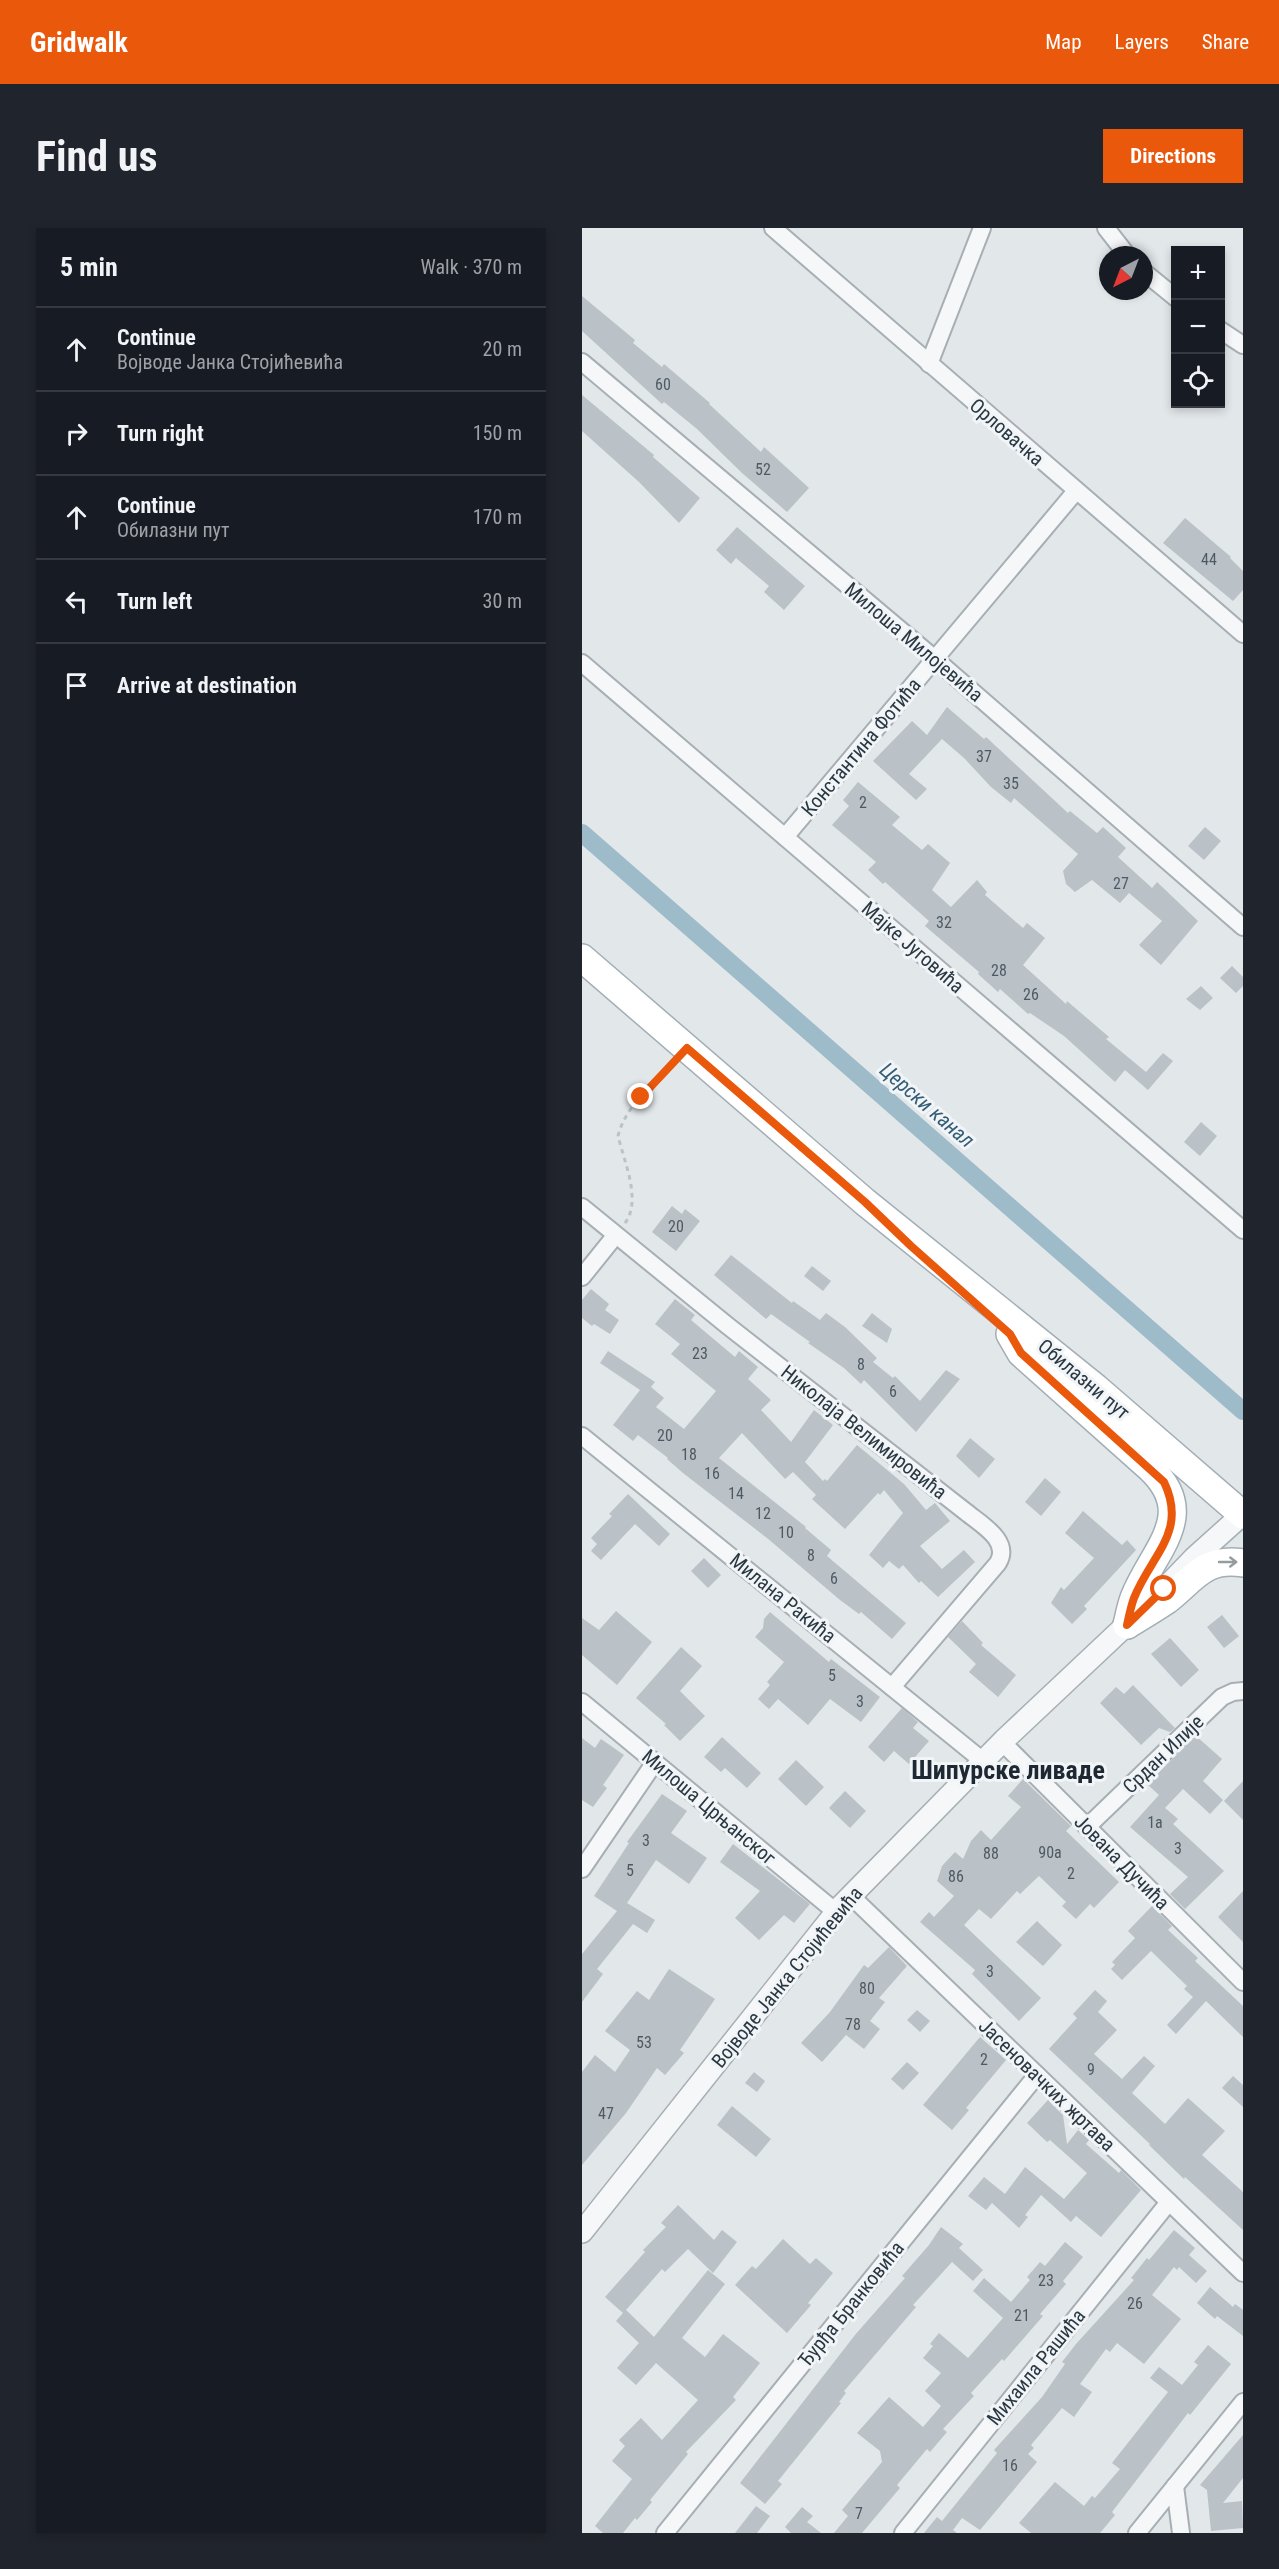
<!DOCTYPE html>
<meta charset="utf-8">
<style>
body{margin:0;font-family:"Roboto Condensed",sans-serif;background:#20242c;color:#f1f3f6}
.controls{position:absolute;right:18px;top:18px;display:grid;overflow:hidden;border-radius:0px;box-shadow:0 3px 9px #0003}
.controls button{width:54px;height:54px;display:grid;place-items:center;padding:0;border:0;border-bottom:2px solid #363941;background:#171b24;color:#f1f3f6;font:30px sans-serif}
.compass{position:absolute;left:517px;top:18px;width:54px;height:54px;border-radius:50%;background:#171b24;box-shadow:0 3px 9px #0003;rotate:222deg}
.stop{position:absolute;width:18px;height:18px;margin:-14px;border:4px solid #ea580c;border-radius:50%;background:#fff}
.stop.end{background:#ea580c;border-color:#fff;box-shadow:0 2px 6px #0008}
.list{margin:0;padding:0;list-style:none}
h2{display:flex;justify-content:space-between;align-items:center;height:78px;margin:0;padding:0 24px;font-size:26px}
h2 small{font-size:20px;font-weight:400;color:#9ea1a6}
.list li{display:grid;grid-template-columns:39px 1fr auto;gap:18px;align-items:center;box-sizing:border-box;height:84px;padding:0 24px;border-top:2px solid #363941}
.list b{display:block;font-size:22px;white-space:nowrap}
.list p{margin:0;font-size:20px;white-space:nowrap;color:#9ea1a6}
.list em{font-size:20px;font-style:normal;color:#9ea1a6}
.icon{flex:none;width:33px;height:33px;fill:none;stroke:currentColor;stroke-width:2;stroke-linecap:round;stroke-linejoin:round}
.map{position:relative;flex:none;width:661px;height:2305px;overflow:hidden;border-radius:0px}
header{display:flex;align-items:center;gap:36px;box-sizing:border-box;height:84px;padding:0 30px;background:#ea580c;color:#fff}
header strong{font-size:28px}
nav{display:flex;gap:33px;margin-inline-start:auto;font-size:21px}
.intro{display:flex;align-items:center;justify-content:space-between;box-sizing:border-box;height:144px;padding:0 36px}
h1{margin:0;font-size:42px}
.button{padding:15px 27px;border-radius:0px;background:#ea580c;color:#fff;font-size:21px;font-weight:700}
main{display:flex;gap:36px;padding:0 36px}
aside{flex:1;background:#171b24;border-radius:0px;box-shadow:0 3px 9px #0003}
.map>svg:first-child{display:block}
</style>
<header>
<strong>Gridwalk</strong>
<nav><a>Map</a><a>Layers</a><a>Share</a></nav>
</header>
<div class="intro"><h1>Find us</h1><a class="button">Directions</a></div>
<main>
<aside>
<h2>5 min<small>Walk · 370 m</small></h2>
<ul class="list">
<li><svg class="icon" aria-label="ahead" viewBox="0 0 24 24"><path d="M12 20V5M6 11l6-6 6 6"/></svg><div><b>Continue</b><p>Војводе Јанка Стојићевића</p></div><em>20 m</em></li>
<li><svg class="icon" aria-label="right" viewBox="0 0 24 24"><path d="M7 20v-9h11M14 6l5 5-5 5"/></svg><div><b>Turn right</b></div><em>150 m</em></li>
<li><svg class="icon" aria-label="ahead" viewBox="0 0 24 24"><path d="M12 20V5M6 11l6-6 6 6"/></svg><div><b>Continue</b><p>Обилазни пут</p></div><em>170 m</em></li>
<li><svg class="icon" aria-label="left" viewBox="0 0 24 24"><path d="M17 20v-9H6M10 6l-5 5 5 5"/></svg><div><b>Turn left</b></div><em>30 m</em></li>
<li><svg class="icon" aria-label="arrive" viewBox="0 0 24 24"><path d="M6 21V4h12l-3 4 3 4H6"/></svg><div><b>Arrive at destination</b></div></li>
</ul>
</aside>
<div class="map">
<svg width="661" height="2305" viewBox="0 0 661 2305">
<rect width="100%" height="100%" fill="#e2e7ea"/>
<g fill="none" stroke-linecap="round" stroke-linejoin="round">
<path stroke="#9ebbc9" stroke-width="18" d="M0,605L661,1183"/>
</g>
<g fill="#bac1c7">
<path d="M0,68L53,112L51,115L80,139L82,136L128,175L127,176L179,224L182,219L227,260L205,284L160,245L115,201L82,174L80,176L0,103Z"/>
<path d="M0,167L72,227L71,229L118,270L97,295L57,254L0,203Z"/>
<path d="M603,290L649,329L648,330L661,343V362L651,373L581,315Z"/>
<path d="M155,299L223,358L202,382L182,364L187,358L154,330L149,336L134,322Z"/>
<path d="M365,479L402,511L404,509L486,585L488,583L515,605L521,599L544,620L536,629L570,660L575,654L616,693L579,737L557,717L580,693L547,665L538,675L510,652L493,664L484,656L481,643L496,626L432,570L429,575L409,559L382,530L360,511L327,546L345,561L334,572L291,533L330,493L345,507Z"/>
<path d="M276,554L318,589L310,597L340,622L346,616L368,635L350,662L369,679L395,652L405,664L403,667L441,700L445,695L463,710L441,737L484,776L485,773L527,809L524,811L564,844L581,825L591,833L566,862L543,842L533,854L482,808L448,785L446,786L418,761L416,764L396,746L397,744L343,698L347,693L303,654L301,656L286,642L294,634L250,597L267,578L261,572Z"/>
<path d="M623,599L639,613L622,632L606,618Z"/>
<path d="M650,738L661,749V758L654,765L638,750Z"/>
<path d="M619,758L631,770L618,782L604,771Z"/>
<path d="M619,894L635,908L618,928L602,914Z"/>
<path d="M90,978L100,986L103,981L118,993L94,1023L70,1004Z"/>
<path d="M149,1027L210,1075L211,1073L238,1092L244,1085L263,1099L295,1130L291,1134L311,1150L313,1148L338,1173L364,1142L378,1151L334,1204L282,1152L279,1156L262,1140L226,1115L228,1114L189,1086L184,1091L132,1047Z"/>
<path d="M230,1038L249,1053L241,1063L222,1048Z"/>
<path d="M9,1061L27,1076L23,1082L37,1092L28,1106L12,1096L10,1098L0,1090V1072Z"/>
<path d="M93,1071L113,1087L109,1092L153,1129L157,1123L176,1139L166,1151L189,1172L179,1182L209,1214L232,1182L251,1197L223,1234L241,1253L243,1251L245,1253L275,1217L322,1256L344,1282L353,1275L368,1293L338,1318L360,1341L382,1322L393,1334L356,1369L339,1353L337,1355L321,1337L317,1341L307,1333L301,1340L287,1327L321,1285L302,1262L298,1267L296,1265L263,1301L230,1271L234,1267L211,1244L203,1251L160,1205L137,1230L224,1299L223,1300L249,1322L245,1328L324,1395L310,1411L279,1384L277,1386L258,1372L185,1310L101,1245L85,1231L86,1230L56,1207L51,1213L31,1197L58,1162L18,1135L26,1123L73,1154L69,1159L82,1170L74,1179L102,1201L134,1163L89,1126L98,1116L73,1096Z"/>
<path d="M290,1085L310,1101L305,1115L280,1098Z"/>
<path d="M388,1210L413,1231L397,1250L374,1228Z"/>
<path d="M463,1250L479,1264L459,1288L443,1274Z"/>
<path d="M46,1266L88,1306L77,1318L53,1296L19,1332L9,1323L15,1316L9,1310L30,1288L27,1286Z"/>
<path d="M501,1283L540,1317L545,1312L554,1322L502,1378L505,1381L490,1396L469,1375L479,1359L482,1362L512,1330L483,1305Z"/>
<path d="M122,1330L139,1347L126,1360L109,1343Z"/>
<path d="M34,1383L70,1414L35,1457L0,1427V1390L17,1402Z"/>
<path d="M188,1384L247,1434L249,1431L298,1469L279,1494L248,1471L226,1497L196,1471L187,1481L176,1471L188,1457L185,1454L202,1434L173,1409L181,1400L182,1391Z"/>
<path d="M640,1387L657,1408L642,1420L625,1399Z"/>
<path d="M380,1393L401,1415L399,1417L434,1447L416,1469L387,1444L394,1436L366,1409Z"/>
<path d="M588,1410L617,1442L599,1459L569,1426Z"/>
<path d="M99,1419L120,1438L98,1463L123,1488L98,1513L82,1497L84,1496L54,1470Z"/>
<path d="M551,1457L593,1500L588,1504L577,1500L559,1517L518,1475L534,1459L542,1466Z"/>
<path d="M320,1480L336,1494L331,1500L347,1513L327,1536L312,1523L302,1534L286,1519Z"/>
<path d="M614,1508L640,1531L621,1553L641,1572L628,1586L601,1561L583,1580L596,1591L591,1596L642,1643L603,1681L588,1666L606,1649L548,1599L577,1567L565,1556Z"/>
<path d="M140,1509L179,1545L165,1560L143,1540L139,1544L122,1529Z"/>
<path d="M0,1510L13,1520L19,1511L42,1527L21,1557L25,1560L11,1579L0,1572Z"/>
<path d="M214,1532L242,1559L224,1578L196,1551Z"/>
<path d="M441,1551L489,1598L484,1603L537,1654L512,1680L508,1676L494,1691L480,1678L484,1674L457,1648L438,1666L435,1663L409,1691L397,1681L382,1697L459,1770L437,1793L390,1746L393,1742L338,1694L347,1684L352,1689L372,1668L355,1653L360,1638L373,1624L381,1631L389,1613L399,1602L409,1612L439,1579L426,1568Z"/>
<path d="M661,1553V1592L642,1573Z"/>
<path d="M263,1563L284,1583L268,1600L247,1580Z"/>
<path d="M80,1566L105,1583L89,1605L125,1630L107,1656L74,1632L45,1675L73,1692L65,1705L51,1696L15,1741L21,1746L0,1774V1726L35,1683L12,1668L47,1615L45,1614Z"/>
<path d="M151,1616L228,1676L212,1695L202,1687L177,1712L153,1690L178,1663L138,1634Z"/>
<path d="M661,1663V1714L636,1689Z"/>
<path d="M570,1678L590,1698L586,1702L616,1730L613,1733L661,1778V1809L624,1773L594,1806L585,1797L611,1769L602,1761L605,1758L569,1723L540,1752L529,1741L533,1737L530,1734L553,1710L546,1703Z"/>
<path d="M455,1693L480,1717L461,1738L434,1714Z"/>
<path d="M307,1719L325,1738L297,1770L303,1774L288,1793L298,1801L282,1821L264,1807L240,1834L219,1815L248,1784L282,1737L286,1740Z"/>
<path d="M87,1741L133,1771L98,1822L102,1825L83,1847L75,1840L44,1885L0,1937V1844L13,1827L33,1844L48,1822L23,1803L55,1763L67,1772Z"/>
<path d="M513,1762L525,1773L516,1784L535,1802L512,1826L540,1851L562,1828L573,1838L550,1865L583,1896L606,1870L643,1903L620,1927L661,1964V2002L603,1949L602,1951L567,1917L568,1916L467,1821L495,1790L491,1786Z"/>
<path d="M335,1782L348,1793L338,1804L325,1792Z"/>
<path d="M398,1809L424,1832L384,1880L387,1882L370,1902L341,1877Z"/>
<path d="M325,1834L337,1845L321,1862L309,1851Z"/>
<path d="M172,1844L183,1853L175,1864L163,1855Z"/>
<path d="M651,1848L661,1857V1879L640,1860Z"/>
<path d="M466,1872L481,1887L485,1916L496,1902L507,1912L504,1916L537,1945L539,1942L559,1962L519,2009L494,1988L489,1994L459,1967L443,1987L446,1989L437,2000L410,1975L404,1982L386,1968L402,1949L423,1966L443,1939L482,1971L505,1945L468,1912L465,1914L445,1895Z"/>
<path d="M150,1878L189,1911L174,1929L135,1897Z"/>
<path d="M96,1977L132,2012L140,2002L155,2014L131,2045L106,2021L83,2044L80,2041L44,2082L72,2109L126,2042L143,2056L100,2110L123,2129L141,2106L178,2135L151,2169L154,2172L104,2224L106,2226L68,2272L70,2274L55,2292L53,2290L41,2305H21L13,2298L50,2251L30,2233L43,2218L37,2212L59,2190L80,2212L116,2172L74,2135L54,2157L35,2140L57,2115L34,2093L41,2085L23,2069L63,2024L61,2022L84,1999L79,1995Z"/>
<path d="M359,1999L381,2016L377,2020L401,2042L391,2053L370,2034L331,2077L334,2079L262,2163L264,2165L257,2174L259,2175L196,2253L200,2256L183,2276L158,2255L273,2107L323,2050L320,2048L347,2017Z"/>
<path d="M592,2002L613,2020L607,2027L625,2043L614,2055L597,2039L595,2042L592,2039L570,2067L599,2091L562,2136L535,2115L528,2124L524,2121L498,2156L510,2164L492,2189L480,2180L449,2217L452,2220L446,2226L455,2234L398,2302L380,2290L371,2302L375,2305H342L355,2289L360,2293L415,2225L412,2222L460,2169L483,2136L480,2134L494,2116L552,2052L549,2050L565,2030L567,2032Z"/>
<path d="M201,2011L228,2036L234,2030L251,2045L226,2075L229,2077L205,2105L153,2057L170,2038L174,2041Z"/>
<path d="M483,2014L501,2029L481,2053L484,2056L458,2086L461,2088L422,2133L420,2131L389,2165L392,2168L361,2201L365,2204L348,2224L345,2221L315,2257L318,2260L280,2305H252L266,2288L260,2282L300,2234L298,2223L275,2205L307,2169L341,2199L359,2178L343,2163L359,2145L341,2130L351,2118L348,2116L357,2105L386,2130L421,2090L391,2063L402,2050L429,2074L448,2052L445,2049L458,2034L463,2038Z"/>
<path d="M628,2059L651,2079L653,2076L661,2082V2108L635,2088L633,2091L615,2075Z"/>
<path d="M626,2117L649,2136L608,2187L606,2185L530,2284L533,2287L518,2305H449L437,2295L473,2254L502,2278L510,2268L513,2270L538,2241L530,2235L586,2164L568,2150L577,2139L600,2157L616,2137L612,2134Z"/>
<path d="M661,2207V2250L641,2275L660,2273L661,2300L629,2303L625,2262L618,2257Z"/>
<path d="M174,2278L188,2288L175,2305H153Z"/>
<path d="M220,2279L231,2288L225,2294L239,2305H209L203,2299Z"/>
</g>
<g fill="none" stroke-linecap="round" stroke-linejoin="round">
<defs>
<g id="minor">
<path d="M191,0L661,406"/>
<path d="M524,0L545,27"/>
<path d="M562,44L594,70"/>
<path d="M638,102L661,117"/>
<path d="M0,134L353,431L661,699"/>
<path d="M347,136L400,0"/>
<path d="M0,435L661,1002"/>
<path d="M203,609L494,263"/>
<path d="M0,979L146,1098L384,1284C400,1297 429,1313 416,1335L310,1459"/>
<path d="M0,1049L33,1008"/>
<path d="M0,1208L401,1533"/>
<path d="M0,1474L254,1684"/>
<path d="M420,1514L661,1754"/>
<path d="M505,1599L640,1469L651,1464L661,1463"/>
<path d="M0,1641L73,1534"/>
<path d="M269,1668L661,2045"/>
<path d="M593,2258L599,2305"/>
<path d="M83,2305L455,1847"/>
<path d="M321,2305L587,1974"/>
<path d="M555,2305L661,2174"/>
</g>
<g id="tertiary">
<path d="M585,1358L612,1330L661,1286"/>
<path d="M0,2004L259,1678L422,1512L556,1386"/>
</g>
<g id="primary">
<path d="M0,730L283,974L514,1160L661,1287"/>
<path d="M428,1106L439,1125L568,1240C618,1287 571,1322 552,1370C549,1378 547,1388 545,1397"/>
<path d="M545,1397C558,1389 572,1381 585,1372C612,1351 622,1329 661,1335"/>
</g>
</defs>
<use href="#minor" stroke="#a7afb4" stroke-width="20"/>
<use href="#tertiary" stroke="#a7afb4" stroke-width="24"/>
<use href="#primary" stroke="#a2aeb6" stroke-width="30"/>
<path stroke="#bcc2c6" stroke-width="3" stroke-dasharray="4.5 4.5" stroke-linecap="butt" d="M43,995C60,973 42,933 36,908C43,879 71,856 90,836"/>
<use href="#minor" stroke="#f5f7f9" stroke-width="16"/>
<use href="#tertiary" stroke="#f5f7f9" stroke-width="21"/>
<use href="#primary" stroke="#fff" stroke-width="27"/>
</g>
<defs><path id="oneway-shaft" d="M-6 0H5M1.5-3L5.5 0L1.5 3" fill="none" stroke-width="1.6" stroke-linecap="round" stroke-linejoin="round" transform="scale(1.5)"/></defs>
<use stroke="#949ca0" href="#oneway-shaft" transform="translate(646 1334)"/>
<g fill="none" stroke-linecap="round" stroke-linejoin="round">
<path stroke="#ea580c" stroke-width="8" d="M59,869L105,820L283,974L329,1018L428,1106L439,1125L582,1254C606,1304 569,1327 552,1370C549,1378 547,1388 545,1397L582,1361"/>
</g>
<g text-anchor="middle" dominant-baseline="central" stroke-width="6" stroke-linejoin="round" paint-order="stroke">
<g font-size="16" fill="#4e5a63">
<text x="81" y="156">60</text>
<text x="181" y="241">52</text>
<text x="627" y="331">44</text>
<text x="402" y="528">37</text>
<text x="429" y="555">35</text>
<text x="281" y="574">2</text>
<text x="539" y="655">27</text>
<text x="362" y="694">32</text>
<text x="417" y="742">28</text>
<text x="449" y="766">26</text>
<text x="94" y="998">20</text>
<text x="118" y="1125">23</text>
<text x="279" y="1136">8</text>
<text x="311" y="1163">6</text>
<text x="83" y="1207">20</text>
<text x="107" y="1226">18</text>
<text x="130" y="1245">16</text>
<text x="154" y="1265">14</text>
<text x="181" y="1285">12</text>
<text x="204" y="1304">10</text>
<text x="229" y="1327">8</text>
<text x="252" y="1350">6</text>
<text x="250" y="1447">5</text>
<text x="278" y="1473">3</text>
<text x="573" y="1594">1a</text>
<text x="64" y="1612">3</text>
<text x="596" y="1620">3</text>
<text x="468" y="1624">90a</text>
<text x="409" y="1625">88</text>
<text x="48" y="1642">5</text>
<text x="489" y="1645">2</text>
<text x="374" y="1648">86</text>
<text x="408" y="1743">3</text>
<text x="285" y="1760">80</text>
<text x="271" y="1796">78</text>
<text x="62" y="1814">53</text>
<text x="402" y="1831">2</text>
<text x="509" y="1841">9</text>
<text x="24" y="1885">47</text>
<text x="464" y="2052">23</text>
<text x="553" y="2075">26</text>
<text x="440" y="2087">21</text>
<text x="428" y="2237">16</text>
<text x="277" y="2285">7</text>
</g>
<g font-size="20" fill="#2a3842" stroke="#f2f5f8">
<text transform="translate(425 204) rotate(41)">Орловачка</text>
<text transform="translate(332 414) rotate(40)">Милоша Милојевића</text>
<text transform="translate(279 519) rotate(-50)">Константина Фотића</text>
<text transform="translate(331 719) rotate(41)">Мајке Југовића</text>
<text transform="translate(502 1151) rotate(40)">Обилазни пут</text>
<text transform="translate(282 1204) rotate(38)">Николаја Велимировића</text>
<text transform="translate(201 1370) rotate(39)">Милана Ракића</text>
<text transform="translate(581 1526) rotate(-44)">Срдан Илије</text>
<text transform="translate(127 1579) rotate(40)">Милоша Црњанског</text>
<text transform="translate(540 1634) rotate(45)">Јована Дучића</text>
<text transform="translate(205 1749) rotate(-51)">Војводе Јанка Стојићевића</text>
<text transform="translate(465 1857) rotate(44)">Јасеновачких жртава</text>
<text transform="translate(269 2076) rotate(-51)">Ђурђа Бранковића</text>
<text transform="translate(454 2139) rotate(-51)">Михаила Рашића</text>
</g>
<g font-size="21" font-style="italic" fill="#355e75" stroke="#f2f5f8">
<text transform="translate(345 877) rotate(41)">Церски канал</text>
</g>
<g font-size="26" font-weight="bold" fill="#1d2833" stroke="#f2f5f8">
<text x="426" y="1542">Шипурске ливаде</text>
</g>
</g>
</svg>
<div class="controls">
<button>+</button>
<button>−</button>
<button><svg class="icon" aria-label="locate" viewBox="0 0 24 24"><circle cx="12" cy="12" r="6"/><path d="M12 2v4M12 18v4M2 12h4M18 12h4"/></svg></button>
</div>
<svg class="compass" viewBox="-18 -18 36 36"><path d="M0-13l5 13h-10z" fill="#e53935"/><path d="M0 13l5-13h-10z" fill="#9ea1a6"/></svg>
<div class="stop" style="left:582px;top:1361px"></div>
<div class="stop end" style="left:59px;top:869px"></div>
</div>
</main>
